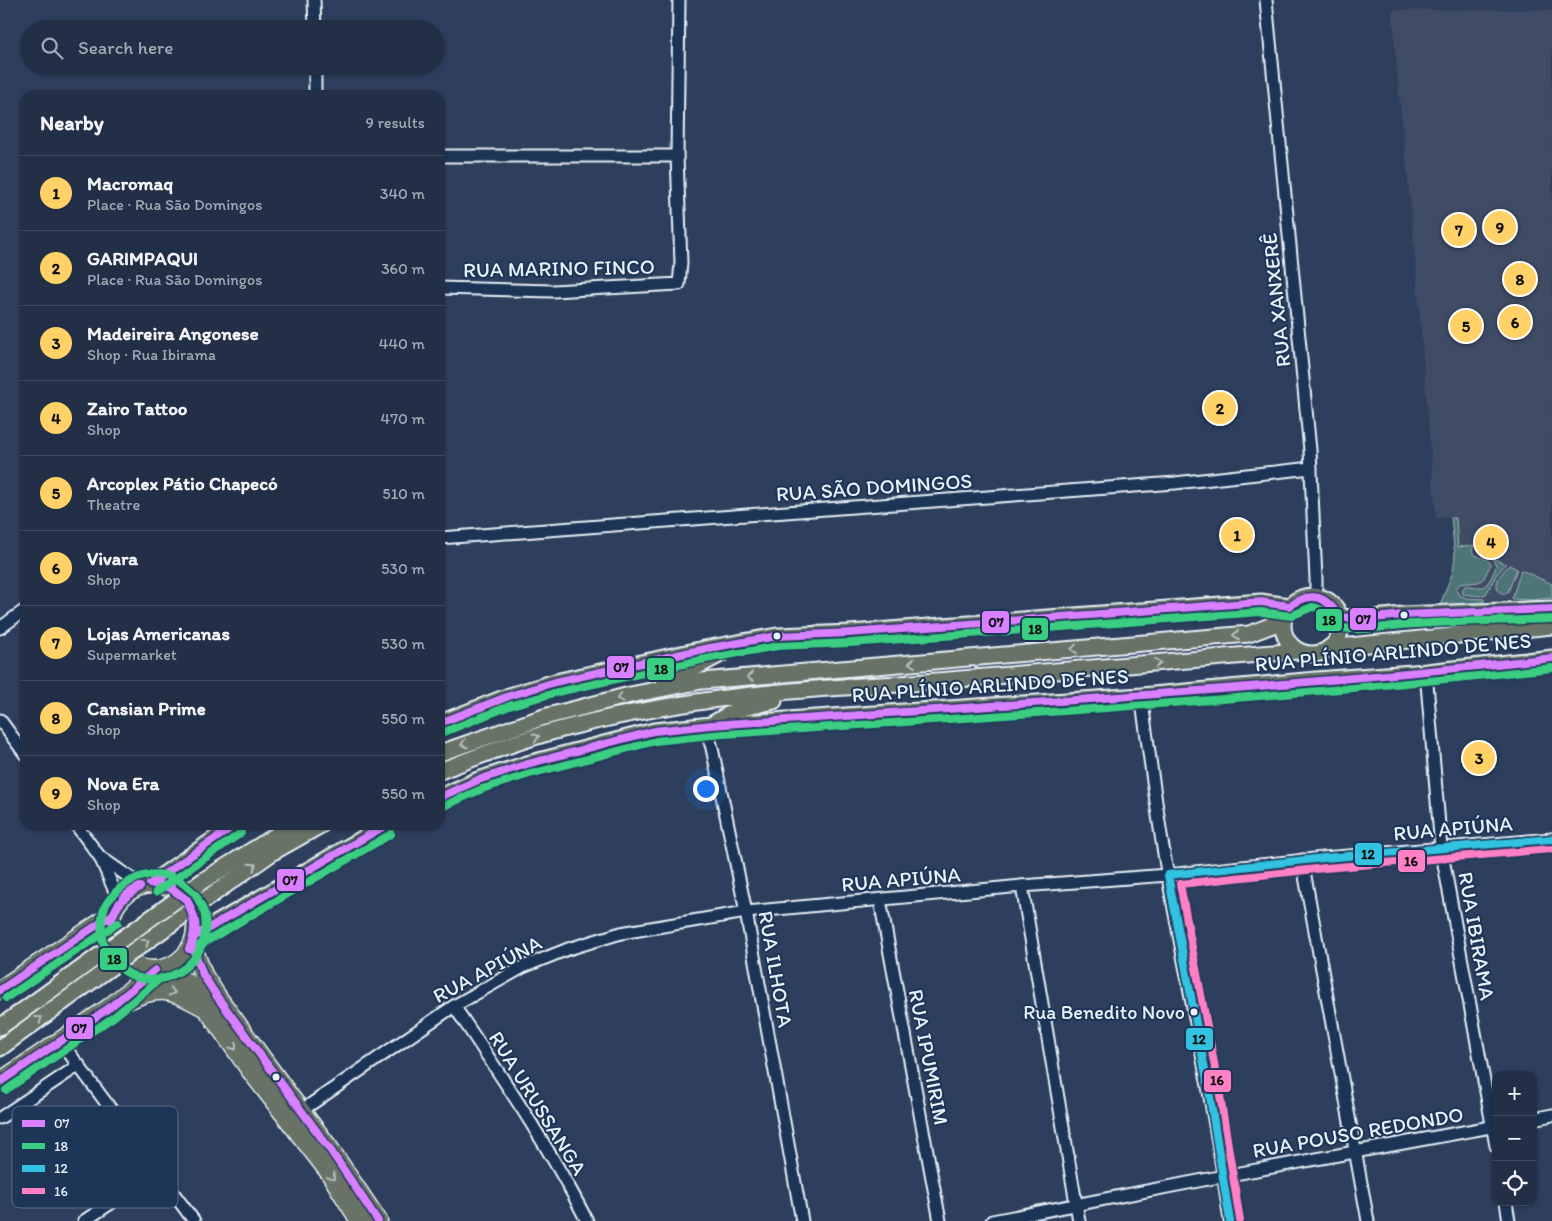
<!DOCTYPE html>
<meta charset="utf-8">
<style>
body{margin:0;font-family:Itim,sans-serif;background:#2a374d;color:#f1f3f6}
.controls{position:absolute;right:15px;bottom:15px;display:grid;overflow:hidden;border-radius:10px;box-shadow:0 1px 4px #0004}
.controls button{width:45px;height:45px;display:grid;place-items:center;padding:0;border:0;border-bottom:1px solid #3f4a5f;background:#222f46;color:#f1f3f6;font:25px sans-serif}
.you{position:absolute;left:705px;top:788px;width:18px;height:18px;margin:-12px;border:4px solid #fff;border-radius:50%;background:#1a73e8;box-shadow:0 0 0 8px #1a73e833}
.badge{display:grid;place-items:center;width:32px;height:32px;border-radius:50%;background:#ffd166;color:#111;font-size:16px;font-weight:700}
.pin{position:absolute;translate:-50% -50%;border:2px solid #fff;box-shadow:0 1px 5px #0006}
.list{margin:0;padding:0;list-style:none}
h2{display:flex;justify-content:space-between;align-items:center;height:65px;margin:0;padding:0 20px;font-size:21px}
h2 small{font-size:16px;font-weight:400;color:#a2a9b3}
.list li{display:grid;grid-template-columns:32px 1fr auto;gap:15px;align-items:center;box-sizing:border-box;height:75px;padding:0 20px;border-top:1px solid #3f4a5f}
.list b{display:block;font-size:19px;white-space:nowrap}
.list p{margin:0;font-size:16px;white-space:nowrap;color:#a2a9b3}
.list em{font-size:16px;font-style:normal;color:#a2a9b3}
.icon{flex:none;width:28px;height:28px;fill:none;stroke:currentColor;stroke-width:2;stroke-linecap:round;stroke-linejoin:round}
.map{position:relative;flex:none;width:1552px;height:1221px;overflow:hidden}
.search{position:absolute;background:#222f46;box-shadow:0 1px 4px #0004;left:20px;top:20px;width:425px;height:55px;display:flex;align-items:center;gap:12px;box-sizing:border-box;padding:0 18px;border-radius:28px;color:#a2a9b3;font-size:19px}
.panel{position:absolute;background:#222f46;box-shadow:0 1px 4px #0004;left:20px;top:90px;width:425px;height:740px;border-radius:15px}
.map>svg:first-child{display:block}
</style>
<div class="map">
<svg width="1552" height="1221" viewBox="0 0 1552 1221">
<rect width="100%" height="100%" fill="#2d3f5d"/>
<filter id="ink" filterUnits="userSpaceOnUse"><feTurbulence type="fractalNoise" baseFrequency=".02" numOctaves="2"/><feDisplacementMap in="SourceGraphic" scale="10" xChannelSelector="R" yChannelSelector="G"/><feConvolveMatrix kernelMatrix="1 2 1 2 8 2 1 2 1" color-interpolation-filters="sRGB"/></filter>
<g filter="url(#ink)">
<path fill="#404b65" d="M1392,10H1552V598L1531,600L1512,599L1440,605L1453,571L1454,549L1451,518H1436L1412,219L1399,93Z"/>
<g fill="#4e7578" stroke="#9bb3b8">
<path d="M1451,518H1456L1458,547L1475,545L1472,549L1473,554L1489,561L1491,564L1484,578L1479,582L1460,584L1457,588L1458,594L1466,598L1484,599V602L1440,605L1453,571L1455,556Z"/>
<path d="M1492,558L1506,564L1497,574L1486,594L1479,596L1463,594L1462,590L1465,586C1471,585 1478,588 1483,587C1489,584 1495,571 1496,565Z"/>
<path d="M1509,565L1517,569L1508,592L1504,594L1498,591C1494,580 1502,573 1509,565Z"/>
<path d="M1521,570L1552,584V598L1531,600L1512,599Z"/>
</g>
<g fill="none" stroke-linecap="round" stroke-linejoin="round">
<defs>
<g id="minor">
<path d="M314,0L315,29"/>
<path d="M1266,0L1310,450L1316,579V597"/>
<path d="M315,66V95"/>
<path d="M440,156H677"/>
<path d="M440,288L553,291L679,284L681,263L677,156L679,0"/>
<path d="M440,538L1175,483L1311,468"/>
<path d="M0,628L25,610"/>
<path d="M1426,672L1441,848L1496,1146"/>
<path d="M1141,696C1150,756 1157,817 1168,877C1189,991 1214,1105 1230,1221"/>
<path d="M0,720L25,754"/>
<path d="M705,725L712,748L746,912L802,1221"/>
<path d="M76,825L100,857L119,901"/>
<path d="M100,857L142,886"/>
<path d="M1302,860L1368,1221"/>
<path d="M1022,886L1079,1221"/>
<path d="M880,900L940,1221"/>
<path d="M454,1006C501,1076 549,1146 587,1221"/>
<path d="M61,1042L194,1221"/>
<path d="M301,1111L454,1006L523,967L568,949L621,933L746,912L1022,886L1168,875L1324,858L1552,839"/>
<path d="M0,1118L79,1065"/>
<path d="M1533,1119L1552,1115"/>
<path d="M1506,1202L1509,1221"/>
<path d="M84,1221L158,1172"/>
<path d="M992,1221L1224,1176L1496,1126"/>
</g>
<g id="major">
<circle cx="1312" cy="625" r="29"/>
<path d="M1339,617L1365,619L1402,615L1552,609"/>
<path d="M1329,648L1552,626"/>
<path d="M664,684L730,649"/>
<path d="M440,723L509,696L555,682L704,649L777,636L849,633L1261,602L1290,606"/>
<path d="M714,723L738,709L774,701"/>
<path d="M440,753L544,717L630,695L702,681L1249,634L1275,624L1283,623"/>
<path d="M440,771C476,757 514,742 551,732C665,701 783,689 900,684L1297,651"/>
<path d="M440,797L478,780L527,764L654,731L711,725L1141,696L1316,680L1426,672L1552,658"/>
<path d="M204,880L293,825"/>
<path d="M150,884L235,825"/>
<path d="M213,894L273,852L321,825"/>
<path d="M195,936L386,825"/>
<path d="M0,1027L97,957"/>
<path d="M0,1048L107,970"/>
</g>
<g id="highway">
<circle cx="153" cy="927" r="43"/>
<path d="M192,945L203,975L218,998L290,1097L329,1148L378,1221"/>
<path d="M165,968L191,986L251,1071L330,1173L360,1221"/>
<path d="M0,990L112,915"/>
<path d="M128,1000C162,984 172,990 204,1007"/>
<path d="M0,1082L109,1008L155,970"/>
</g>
</defs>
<use href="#minor" stroke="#e8f1f8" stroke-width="15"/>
<use href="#major" stroke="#e8f1f8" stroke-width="19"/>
<use href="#highway" stroke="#e8f1f8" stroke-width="21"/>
<use href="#minor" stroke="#1d3557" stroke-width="11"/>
<use href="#major" stroke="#697266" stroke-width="15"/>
<use href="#highway" stroke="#697266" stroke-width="18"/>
<defs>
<g id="major-bridge">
<path d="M97,957L204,880"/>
<path d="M107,970L213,894"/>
</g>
</defs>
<use href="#major-bridge" stroke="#e8f1f8" stroke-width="19" stroke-linecap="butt"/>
<use href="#major-bridge" stroke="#697266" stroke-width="15"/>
<defs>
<g id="bus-1">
<path d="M440,723L509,696L555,682L704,649L777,636L849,633L1261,602L1290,606C1311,591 1326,595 1339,617L1365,619L1402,615L1552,609"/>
<path d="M440,797L478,780L527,764L654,731L711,725C992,706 1272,689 1552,658"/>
<path d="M150,884L235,825"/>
<path d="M154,884L170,888L187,900"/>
<path d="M154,884L172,888L187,900"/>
<path d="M187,900C196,918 200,931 189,949"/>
<path d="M187,900C195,920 197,929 189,949"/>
<path d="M111,920C116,905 124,893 140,887"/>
<path d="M111,920C117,904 125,896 140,887"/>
<path d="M195,936L386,825"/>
<path d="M192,945L203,975L218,998L329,1148L378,1221"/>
<path d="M0,990L112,915"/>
<path d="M0,1082L109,1008L155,970"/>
</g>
<g id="bus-2">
<path d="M444,732L512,705L558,692L706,659L778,646L850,643L1261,612L1291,616L1312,607C1328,608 1326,624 1337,627C1359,632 1381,627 1402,625C1452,621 1502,621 1552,619"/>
<path d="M444,806L482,789L530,774L656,741L712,735C992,716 1273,699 1552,668"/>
<path d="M156,892L241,833"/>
<path d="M193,892C188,888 182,881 175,878C150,868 125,879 109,900C101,910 101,923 102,936C102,943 105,948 109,953C139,1006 213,973 205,916C204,909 199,902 196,895"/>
<path d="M200,945L391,834"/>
<path d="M6,998L118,923"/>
<path d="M6,1090L115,1016L161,978"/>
</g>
<path id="bus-3" d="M1230,1221L1209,1091L1168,875L1324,858L1552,839"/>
<path id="bus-4" d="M1240,1220L1219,1089L1180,884L1325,868L1552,849"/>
</defs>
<use href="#bus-1" stroke="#1d3557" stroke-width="11"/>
<use href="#bus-2" stroke="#1d3557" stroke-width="11"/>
<use href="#bus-3" stroke="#1d3557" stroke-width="11"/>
<use href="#bus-4" stroke="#1d3557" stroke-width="11"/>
<use href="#bus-1" stroke="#d880ff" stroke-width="8"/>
<use href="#bus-2" stroke="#3ace82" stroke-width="8"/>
<use href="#bus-3" stroke="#33c2e2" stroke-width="8"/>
<use href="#bus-4" stroke="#ff80c5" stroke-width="8"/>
</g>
<defs><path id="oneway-chevron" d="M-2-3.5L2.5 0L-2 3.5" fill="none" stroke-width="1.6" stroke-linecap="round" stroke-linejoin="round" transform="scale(1.25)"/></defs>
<g stroke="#b5bebe">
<use href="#oneway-chevron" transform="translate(1236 635) rotate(175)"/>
<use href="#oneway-chevron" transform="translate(1074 649) rotate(175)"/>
<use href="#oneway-chevron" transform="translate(912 663) rotate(175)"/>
<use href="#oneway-chevron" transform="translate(1158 663) rotate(-5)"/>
<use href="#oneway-chevron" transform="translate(750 677) rotate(175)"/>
<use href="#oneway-chevron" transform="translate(620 698) rotate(165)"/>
<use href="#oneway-chevron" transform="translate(536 737) rotate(-19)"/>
<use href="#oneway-chevron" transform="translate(464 744) rotate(161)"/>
<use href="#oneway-chevron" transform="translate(253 866) rotate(-35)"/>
<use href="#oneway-chevron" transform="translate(146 942) rotate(-36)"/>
<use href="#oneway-chevron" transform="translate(172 992) rotate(14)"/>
<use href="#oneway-chevron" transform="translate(39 1019) rotate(-36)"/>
<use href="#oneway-chevron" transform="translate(234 1047) rotate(54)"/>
<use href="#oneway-chevron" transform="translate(332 1177) rotate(56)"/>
</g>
</g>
<g fill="#e8f1f8" stroke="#1d3557" stroke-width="2">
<circle cx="1404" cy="615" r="4.5"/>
<circle cx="777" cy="636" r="4.5"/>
<circle cx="1194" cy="1012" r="4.5"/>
<circle cx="276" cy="1077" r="4.5"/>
</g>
<g text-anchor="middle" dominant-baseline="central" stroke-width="4" stroke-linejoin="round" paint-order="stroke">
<g font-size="20" fill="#e8f1f8" stroke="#1d3557" text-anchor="end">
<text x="1185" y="1012">Rua Benedito Novo</text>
</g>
<g font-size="21" fill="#e8f1f8" stroke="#1d3557">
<text transform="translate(559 268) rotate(-1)">RUA MARINO FINCO</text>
<text transform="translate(1276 300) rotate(-96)">RUA XANXERÊ</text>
<text transform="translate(874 487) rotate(-4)">RUA SÃO DOMINGOS</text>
<text transform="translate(1393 652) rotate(-5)">RUA PLÍNIO ARLINDO DE NES</text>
<text transform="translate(990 685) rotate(-4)">RUA PLÍNIO ARLINDO DE NES</text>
<text transform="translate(1453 828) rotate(-5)">RUA APIÚNA</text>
<text transform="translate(901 879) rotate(-5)">RUA APIÚNA</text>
<text transform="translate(1477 936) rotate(80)">RUA IBIRAMA</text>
<text transform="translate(487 969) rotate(-28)">RUA APIÚNA</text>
<text transform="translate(776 969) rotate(80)">RUA ILHOTA</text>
<text transform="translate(929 1057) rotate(79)">RUA IPUMIRIM</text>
<text transform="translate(538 1103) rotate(58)">RUA URUSSANGA</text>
<text transform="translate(1358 1132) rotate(-10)">RUA POUSO REDONDO</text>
</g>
</g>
<rect x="12" y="1106" width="166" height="102" rx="8" fill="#1d3557" stroke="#5a6d87" stroke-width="1"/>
<rect x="22" y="1120" width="23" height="7" fill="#d880ff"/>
<rect x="22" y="1143" width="23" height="6" fill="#3ace82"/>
<rect x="22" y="1165" width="23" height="7" fill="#33c2e2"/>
<rect x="22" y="1188" width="23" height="6" fill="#ff80c5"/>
<g font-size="14" fill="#e8f1f8">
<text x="54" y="1128">07</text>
<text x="54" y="1151">18</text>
<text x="54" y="1173">12</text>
<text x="54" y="1196">16</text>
</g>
<g stroke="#1d3557" stroke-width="2">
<rect x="1349" y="607" width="28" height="24" rx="5" fill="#d880ff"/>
<rect x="1315" y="608" width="28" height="24" rx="5" fill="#3ace82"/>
<rect x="981" y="610" width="29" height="24" rx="5" fill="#d880ff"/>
<rect x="1021" y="617" width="28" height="24" rx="5" fill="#3ace82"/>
<rect x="606" y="655" width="29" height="24" rx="5" fill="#d880ff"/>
<rect x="646" y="657" width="29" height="24" rx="5" fill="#3ace82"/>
<rect x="1354" y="842" width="29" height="24" rx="5" fill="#33c2e2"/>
<rect x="1397" y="849" width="29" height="24" rx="5" fill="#ff80c5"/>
<rect x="276" y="868" width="29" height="24" rx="5" fill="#d880ff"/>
<rect x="99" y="947" width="29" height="24" rx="5" fill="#3ace82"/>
<rect x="65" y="1016" width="29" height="24" rx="5" fill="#d880ff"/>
<rect x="1185" y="1027" width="29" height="24" rx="5" fill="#33c2e2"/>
<rect x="1203" y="1069" width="29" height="24" rx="5" fill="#ff80c5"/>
</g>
<g font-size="14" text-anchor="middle" font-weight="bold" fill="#111">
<text x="1363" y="624">07</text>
<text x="1329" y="625">18</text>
<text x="996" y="627">07</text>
<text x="1035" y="634">18</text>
<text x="621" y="672">07</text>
<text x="661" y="674">18</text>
<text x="1368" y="859">12</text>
<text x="1411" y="866">16</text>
<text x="290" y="885">07</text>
<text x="114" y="964">18</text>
<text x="79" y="1033">07</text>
<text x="1199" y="1044">12</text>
<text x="1217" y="1085">16</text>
</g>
</svg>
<div class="controls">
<button>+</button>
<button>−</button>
<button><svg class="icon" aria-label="locate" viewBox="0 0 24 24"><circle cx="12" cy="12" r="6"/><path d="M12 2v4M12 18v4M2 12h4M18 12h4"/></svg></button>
</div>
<div class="you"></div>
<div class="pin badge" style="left:1237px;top:535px">1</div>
<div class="pin badge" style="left:1220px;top:408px">2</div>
<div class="pin badge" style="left:1479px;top:758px">3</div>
<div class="pin badge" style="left:1491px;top:542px">4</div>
<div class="pin badge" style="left:1466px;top:326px">5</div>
<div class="pin badge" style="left:1515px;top:322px">6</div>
<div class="pin badge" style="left:1459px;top:230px">7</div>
<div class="pin badge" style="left:1520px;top:279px">8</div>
<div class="pin badge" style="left:1500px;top:227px">9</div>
<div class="search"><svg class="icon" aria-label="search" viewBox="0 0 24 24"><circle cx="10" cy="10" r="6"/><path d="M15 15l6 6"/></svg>Search here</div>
<section class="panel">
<h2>Nearby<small>9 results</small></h2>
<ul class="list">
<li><span class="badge">1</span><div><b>Macromaq</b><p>Place · Rua São Domingos</p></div><em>340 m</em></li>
<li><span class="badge">2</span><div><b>GARIMPAQUI</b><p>Place · Rua São Domingos</p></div><em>360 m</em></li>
<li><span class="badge">3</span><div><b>Madeireira Angonese</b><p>Shop · Rua Ibirama</p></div><em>440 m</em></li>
<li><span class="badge">4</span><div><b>Zairo Tattoo</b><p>Shop</p></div><em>470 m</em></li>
<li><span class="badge">5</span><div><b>Arcoplex Pátio Chapecó</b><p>Theatre</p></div><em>510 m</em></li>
<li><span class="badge">6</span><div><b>Vivara</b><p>Shop</p></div><em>530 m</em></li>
<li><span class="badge">7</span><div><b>Lojas Americanas</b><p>Supermarket</p></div><em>530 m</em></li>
<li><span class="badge">8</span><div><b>Cansian Prime</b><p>Shop</p></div><em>550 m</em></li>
<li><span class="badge">9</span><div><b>Nova Era</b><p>Shop</p></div><em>550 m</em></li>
</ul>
</section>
</div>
